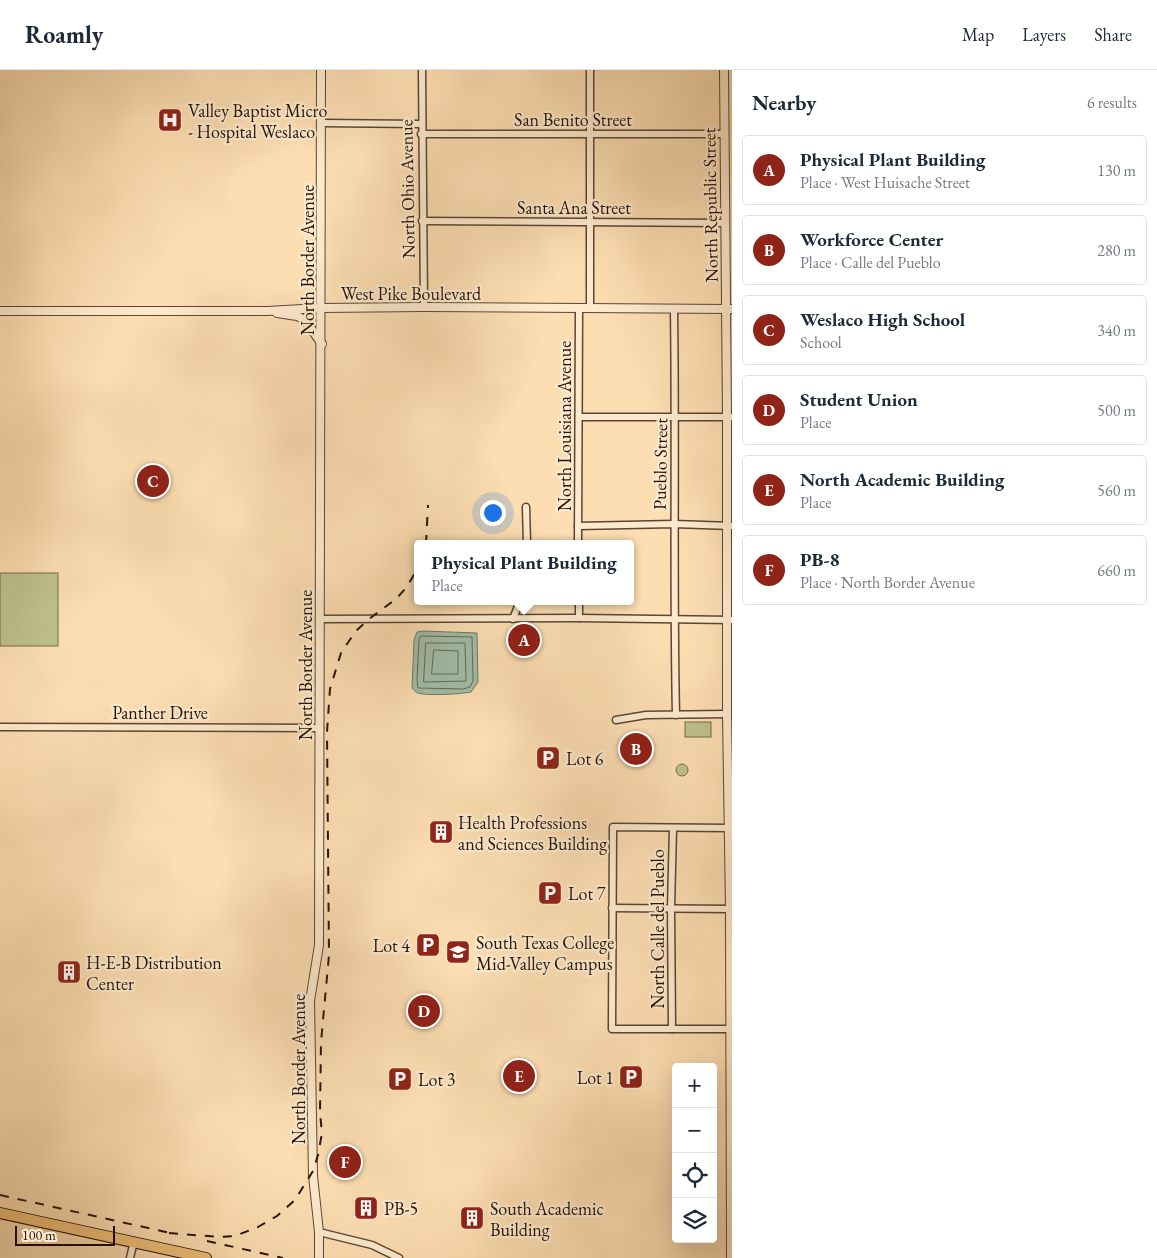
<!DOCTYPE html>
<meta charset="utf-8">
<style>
body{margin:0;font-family:"EB Garamond",serif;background:#f6f6f7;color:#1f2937}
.controls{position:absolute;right:15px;bottom:15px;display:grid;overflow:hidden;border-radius:5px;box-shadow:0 5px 20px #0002}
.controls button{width:45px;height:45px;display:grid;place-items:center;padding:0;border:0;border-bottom:1px solid #e0e1e3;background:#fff;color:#1f2937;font:25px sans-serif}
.scale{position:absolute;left:15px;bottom:12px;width:100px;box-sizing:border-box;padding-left:5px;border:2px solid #27120a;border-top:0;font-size:14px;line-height:18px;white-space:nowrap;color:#27120a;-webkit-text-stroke:4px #fdeacd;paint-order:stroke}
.you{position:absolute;left:492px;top:442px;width:18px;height:18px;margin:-12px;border:4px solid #fff;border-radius:50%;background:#1a73e8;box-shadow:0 0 0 8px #1a73e833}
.badge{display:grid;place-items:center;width:32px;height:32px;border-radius:50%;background:#8f2418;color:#fff;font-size:16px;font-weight:700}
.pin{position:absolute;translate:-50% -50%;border:2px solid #fff;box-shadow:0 1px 5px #0006}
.popup{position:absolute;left:414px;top:470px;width:220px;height:65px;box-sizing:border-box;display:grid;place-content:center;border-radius:5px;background:#fff;filter:drop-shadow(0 1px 4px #0005);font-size:16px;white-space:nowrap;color:#747a83}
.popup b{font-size:19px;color:#1f2937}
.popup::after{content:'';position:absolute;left:50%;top:100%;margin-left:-10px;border:10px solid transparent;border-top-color:#fff}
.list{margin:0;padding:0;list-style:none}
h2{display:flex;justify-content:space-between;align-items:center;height:65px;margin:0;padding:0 20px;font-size:21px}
h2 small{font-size:16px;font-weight:400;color:#747a83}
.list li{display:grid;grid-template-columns:32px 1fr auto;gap:15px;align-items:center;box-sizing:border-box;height:70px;margin:0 10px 10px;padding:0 10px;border:1px solid #e0e1e3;border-radius:5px}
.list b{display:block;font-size:19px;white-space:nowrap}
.list p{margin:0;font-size:16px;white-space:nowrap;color:#747a83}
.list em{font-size:16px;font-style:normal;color:#747a83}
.icon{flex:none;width:28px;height:28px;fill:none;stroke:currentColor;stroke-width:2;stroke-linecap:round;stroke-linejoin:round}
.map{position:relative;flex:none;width:732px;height:1188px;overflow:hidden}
header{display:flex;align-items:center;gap:30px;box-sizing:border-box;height:70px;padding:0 25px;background:#fff;border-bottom:1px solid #e0e1e3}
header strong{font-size:24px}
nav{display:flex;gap:28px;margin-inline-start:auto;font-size:18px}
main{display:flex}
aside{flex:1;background:#fff}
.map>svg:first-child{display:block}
</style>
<header>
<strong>Roamly</strong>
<nav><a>Map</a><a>Layers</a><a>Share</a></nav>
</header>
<main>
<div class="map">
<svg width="732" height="1188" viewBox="0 0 732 1188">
<rect width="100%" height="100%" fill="#fcdeb2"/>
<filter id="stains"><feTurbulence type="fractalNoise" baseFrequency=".004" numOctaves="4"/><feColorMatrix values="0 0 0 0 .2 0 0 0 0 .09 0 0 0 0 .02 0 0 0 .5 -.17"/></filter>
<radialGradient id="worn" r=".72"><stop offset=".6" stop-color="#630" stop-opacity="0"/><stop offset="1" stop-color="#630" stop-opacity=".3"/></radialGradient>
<g fill="#bec18d" stroke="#726a4c">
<rect x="0" y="503" width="58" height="73"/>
<rect x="685" y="652" width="26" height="15"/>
<circle cx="682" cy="700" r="6"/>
</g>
<path fill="#a0bda8" stroke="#707969" d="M422,561L477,563L478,612L471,622C462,624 426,626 418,623C415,622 414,620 412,618L414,570L417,562Z"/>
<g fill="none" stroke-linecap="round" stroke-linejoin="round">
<g stroke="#646859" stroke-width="1">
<path d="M423,566L472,567L473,611L470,617L463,619L418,618L417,609L419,570L420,567Z"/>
<path d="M426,573H465L466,611L424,612Z"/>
<path d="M434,580L458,581V604H432Z"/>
</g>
<defs>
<g id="minor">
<path d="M422,0L424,237"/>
<path d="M590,0V238"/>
<path d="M322,53L421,54"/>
<path d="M421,64H724"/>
<path d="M422,151L725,153"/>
<path d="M674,240C676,375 673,510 676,645"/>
<path d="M580,347H732"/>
<path d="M526,437L527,474"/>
<path d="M578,456L674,454L732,456"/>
<path d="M578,474L579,238"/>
<path d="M579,531V548"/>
<path d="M320,549L579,548L732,550"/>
<path d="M513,549L520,531"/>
<path d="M616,650L646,645L727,644"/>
<path d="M0,657L320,658"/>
<path d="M728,758L613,757L612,959H732"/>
<path d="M612,838L732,839"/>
<path d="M672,959L671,838L673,758"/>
<path d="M319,1162L372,1175L399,1188"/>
<path d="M130,1188L134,1171"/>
</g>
<g id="tertiary">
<path d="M724,0L727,347V644L730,839L731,1188"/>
<path d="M0,241H267L321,238L424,237L732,239"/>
<path d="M277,243L297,246L305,250L322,274"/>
<path d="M319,1188V1162L313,1106L310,931L319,875L321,0"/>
</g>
<path id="primary" d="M0,1143L206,1188"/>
</defs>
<use href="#minor" stroke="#5c4534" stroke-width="9"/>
<use href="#tertiary" stroke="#5c4534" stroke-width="10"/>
<use href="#primary" stroke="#27120a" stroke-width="12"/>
<use href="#minor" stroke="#fdeacd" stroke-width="6"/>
<use href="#tertiary" stroke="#fdeacd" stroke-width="8"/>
<use href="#primary" stroke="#eebf79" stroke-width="10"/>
<g stroke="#27120a" stroke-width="2" stroke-dasharray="9 9" stroke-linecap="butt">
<path d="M426,474L428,435"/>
<path d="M0,1125L175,1164"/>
<path d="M169,1163L219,1167L235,1166L258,1157L277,1146L295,1130L313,1101L318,1085L322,1063L320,1043L321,972L329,885L327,662L330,619L341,583L349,571L357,560L369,549L396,529L406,518L418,498"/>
<path d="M207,1171L283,1188"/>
</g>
</g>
<defs>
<symbol id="hospital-square" viewBox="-11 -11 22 22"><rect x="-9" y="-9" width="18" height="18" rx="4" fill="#8f2418" stroke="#fdeacd"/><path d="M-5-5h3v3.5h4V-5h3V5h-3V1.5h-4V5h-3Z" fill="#fff"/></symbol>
<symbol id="parking-square" viewBox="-11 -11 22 22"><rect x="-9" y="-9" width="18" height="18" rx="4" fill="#8f2418" stroke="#fdeacd"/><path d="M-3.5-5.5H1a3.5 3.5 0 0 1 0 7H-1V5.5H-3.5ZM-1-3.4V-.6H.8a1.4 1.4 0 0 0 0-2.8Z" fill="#fff"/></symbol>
<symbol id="building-square" viewBox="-11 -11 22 22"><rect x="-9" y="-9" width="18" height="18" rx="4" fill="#8f2418" stroke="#fdeacd"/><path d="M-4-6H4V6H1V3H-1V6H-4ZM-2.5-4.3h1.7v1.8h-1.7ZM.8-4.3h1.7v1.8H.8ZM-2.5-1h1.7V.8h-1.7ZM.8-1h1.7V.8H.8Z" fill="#fff"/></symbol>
<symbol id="university-square" viewBox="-11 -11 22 22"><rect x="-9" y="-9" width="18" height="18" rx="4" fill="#8f2418" stroke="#fdeacd"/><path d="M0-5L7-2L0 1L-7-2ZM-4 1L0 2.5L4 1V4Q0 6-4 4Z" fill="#fff"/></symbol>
</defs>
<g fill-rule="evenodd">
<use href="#hospital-square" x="156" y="36" width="28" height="28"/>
<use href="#parking-square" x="534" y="674" width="28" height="28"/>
<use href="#building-square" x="427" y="748" width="28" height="28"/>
<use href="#parking-square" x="536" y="809" width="28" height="28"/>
<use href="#parking-square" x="414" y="861" width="28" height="28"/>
<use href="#university-square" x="444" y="868" width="28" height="28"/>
<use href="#building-square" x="55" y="888" width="28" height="28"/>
<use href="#parking-square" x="617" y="993" width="28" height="28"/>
<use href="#parking-square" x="386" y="995" width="28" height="28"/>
<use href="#building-square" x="352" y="1124" width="28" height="28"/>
<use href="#building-square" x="458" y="1134" width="28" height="28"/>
</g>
<g text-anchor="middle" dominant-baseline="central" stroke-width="4.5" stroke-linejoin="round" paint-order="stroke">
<g font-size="18" fill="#27120a" stroke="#fdeacd" text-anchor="start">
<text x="188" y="40">Valley Baptist Micro<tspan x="188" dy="21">- Hospital Weslaco</tspan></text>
<text x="566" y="688">Lot 6</text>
<text x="458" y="752">Health Professions<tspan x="458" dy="21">and Sciences Building</tspan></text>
<text x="568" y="823">Lot 7</text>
<text x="476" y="872">South Texas College<tspan x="476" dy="21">Mid-Valley Campus</tspan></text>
<text x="410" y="875" text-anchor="end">Lot 4</text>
<text x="86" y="892">H-E-B Distribution<tspan x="86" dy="21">Center</tspan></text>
<text x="614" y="1007" text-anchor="end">Lot 1</text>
<text x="418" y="1009">Lot 3</text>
<text x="384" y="1138">PB-5</text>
<text x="490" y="1138">South Academic<tspan x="490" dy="21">Building</tspan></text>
</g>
<g font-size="18" fill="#27120a" stroke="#fdeacd">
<text x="573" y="49">San Benito Street</text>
<text transform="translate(407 119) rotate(-91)">North Ohio Avenue</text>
<text transform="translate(710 135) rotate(-91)">North Republic Street</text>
<text x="574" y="137">Santa Ana Street</text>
<text transform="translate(307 190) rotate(-90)">North Border Avenue</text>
<text x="411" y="223">West Pike Boulevard</text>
<text transform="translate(564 356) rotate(-90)">North Louisiana Avenue</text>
<text transform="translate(660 394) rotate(-89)">Pueblo Street</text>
<text transform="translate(305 595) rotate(-90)">North Border Avenue</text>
<text x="160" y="642">Panther Drive</text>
<text transform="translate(657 859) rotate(-90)">North Calle del Pueblo</text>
<text transform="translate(298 999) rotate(-90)">North Border Avenue</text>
</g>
</g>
<rect width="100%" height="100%" filter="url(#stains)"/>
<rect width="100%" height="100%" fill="url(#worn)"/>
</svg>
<div class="controls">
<button>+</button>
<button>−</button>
<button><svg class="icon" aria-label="locate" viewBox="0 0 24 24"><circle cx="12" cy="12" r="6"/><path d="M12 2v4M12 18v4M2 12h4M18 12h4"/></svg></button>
<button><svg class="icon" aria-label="layers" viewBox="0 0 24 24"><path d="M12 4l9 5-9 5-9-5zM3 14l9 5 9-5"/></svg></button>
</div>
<div class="scale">100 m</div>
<div class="you"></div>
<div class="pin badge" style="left:524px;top:570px">A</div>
<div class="popup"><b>Physical Plant Building</b>Place</div>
<div class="pin badge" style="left:636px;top:679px">B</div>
<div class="pin badge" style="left:153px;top:411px">C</div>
<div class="pin badge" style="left:424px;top:941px">D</div>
<div class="pin badge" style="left:519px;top:1006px">E</div>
<div class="pin badge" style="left:345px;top:1092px">F</div>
</div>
<aside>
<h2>Nearby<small>6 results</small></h2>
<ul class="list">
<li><span class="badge">A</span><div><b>Physical Plant Building</b><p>Place · West Huisache Street</p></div><em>130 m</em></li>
<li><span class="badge">B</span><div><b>Workforce Center</b><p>Place · Calle del Pueblo</p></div><em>280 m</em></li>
<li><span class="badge">C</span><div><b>Weslaco High School</b><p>School</p></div><em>340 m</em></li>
<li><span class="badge">D</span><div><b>Student Union</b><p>Place</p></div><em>500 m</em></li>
<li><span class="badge">E</span><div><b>North Academic Building</b><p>Place</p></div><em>560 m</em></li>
<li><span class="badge">F</span><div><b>PB-8</b><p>Place · North Border Avenue</p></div><em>660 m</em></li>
</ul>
</aside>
</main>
